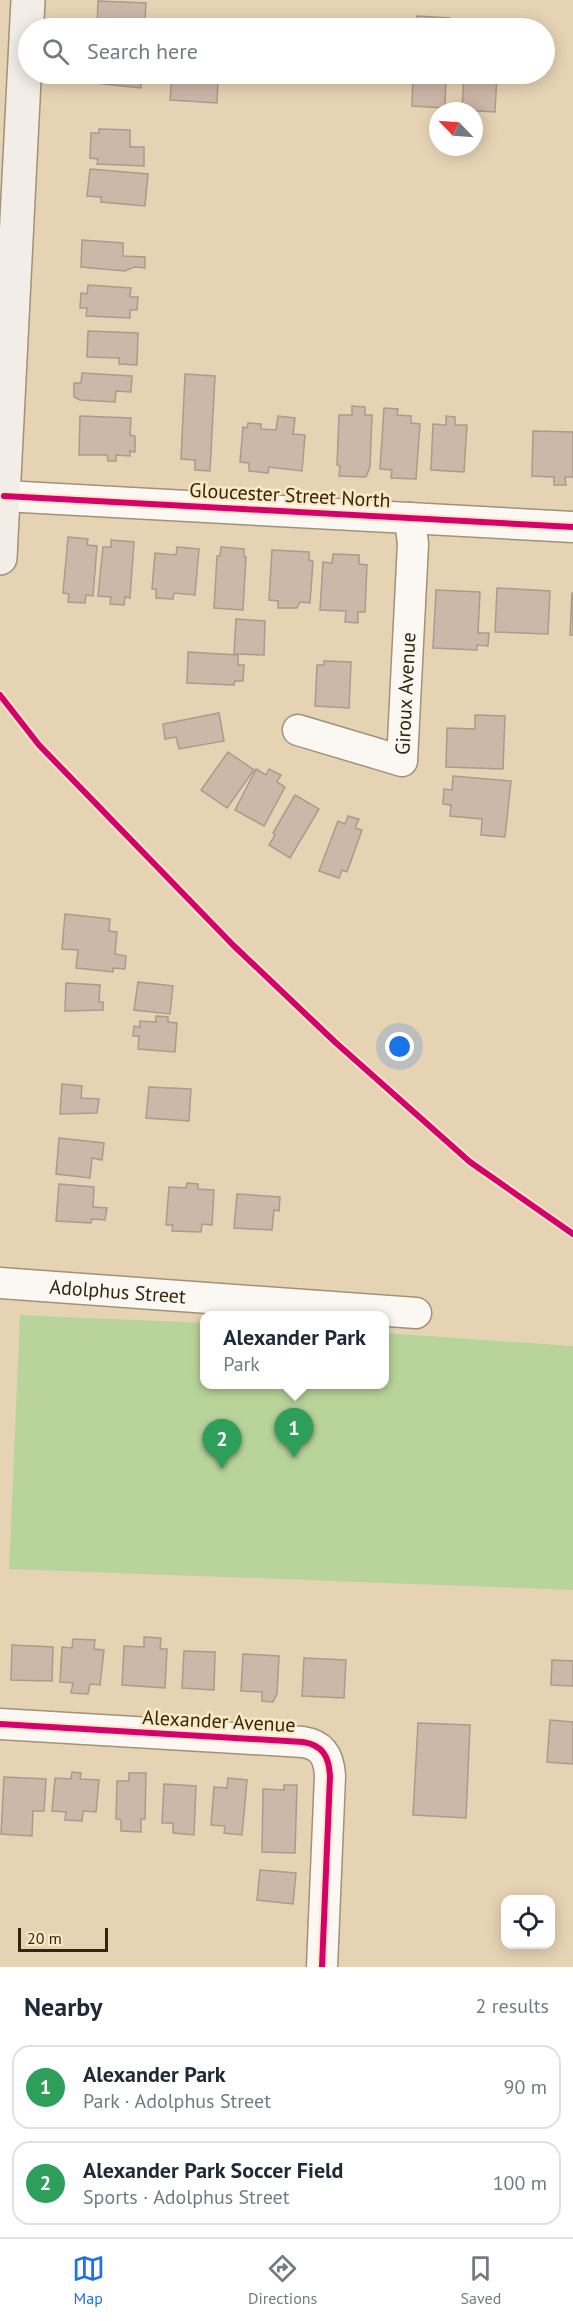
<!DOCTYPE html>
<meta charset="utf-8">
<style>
body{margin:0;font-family:"PT Sans",sans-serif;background:#f6f6f7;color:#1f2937}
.controls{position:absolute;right:18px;bottom:18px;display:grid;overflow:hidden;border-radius:12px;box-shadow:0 3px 15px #0003}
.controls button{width:54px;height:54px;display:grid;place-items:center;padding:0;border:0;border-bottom:2px solid #e0e1e3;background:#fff;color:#1f2937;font:30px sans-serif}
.compass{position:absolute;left:429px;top:102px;width:54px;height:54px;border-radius:50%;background:#fff;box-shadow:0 3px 15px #0003;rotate:295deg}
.scale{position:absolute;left:18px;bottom:15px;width:90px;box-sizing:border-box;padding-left:6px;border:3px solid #33260e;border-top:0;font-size:16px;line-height:21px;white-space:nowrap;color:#33260e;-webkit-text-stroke:4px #fde8c6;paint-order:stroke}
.you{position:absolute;left:400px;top:1047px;width:21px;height:21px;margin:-15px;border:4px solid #fff;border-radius:50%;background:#1a73e8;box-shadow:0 0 0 9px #1a73e833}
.badge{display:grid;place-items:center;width:39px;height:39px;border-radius:50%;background:#1a73e8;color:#fff;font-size:20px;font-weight:700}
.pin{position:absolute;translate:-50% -50px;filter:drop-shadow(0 2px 3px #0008)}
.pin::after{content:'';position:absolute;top:32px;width:21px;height:18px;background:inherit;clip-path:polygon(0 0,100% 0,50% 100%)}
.popup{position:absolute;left:200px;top:1311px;width:189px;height:78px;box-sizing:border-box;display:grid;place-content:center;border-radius:12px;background:#fff;filter:drop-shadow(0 2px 4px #0005);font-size:20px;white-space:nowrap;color:#747a83}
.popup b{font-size:22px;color:#1f2937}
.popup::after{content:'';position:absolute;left:50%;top:100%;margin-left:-12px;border:12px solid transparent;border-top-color:#fff}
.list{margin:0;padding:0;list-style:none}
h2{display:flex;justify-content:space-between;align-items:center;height:78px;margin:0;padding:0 24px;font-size:26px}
h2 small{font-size:20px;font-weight:400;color:#747a83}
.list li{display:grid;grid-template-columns:39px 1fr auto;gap:18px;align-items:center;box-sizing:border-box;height:84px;margin:0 12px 12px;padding:0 12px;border:2px solid #e0e1e3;border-radius:18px}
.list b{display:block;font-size:22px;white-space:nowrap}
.list p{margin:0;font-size:20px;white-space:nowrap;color:#747a83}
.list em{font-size:20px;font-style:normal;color:#747a83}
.icon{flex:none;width:33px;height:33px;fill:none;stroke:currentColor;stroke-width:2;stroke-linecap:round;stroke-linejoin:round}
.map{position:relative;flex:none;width:573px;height:1967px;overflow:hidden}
.search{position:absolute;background:#fff;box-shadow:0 3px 15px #0003;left:18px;right:18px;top:18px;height:66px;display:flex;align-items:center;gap:15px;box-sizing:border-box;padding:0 21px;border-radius:33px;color:#747a83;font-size:22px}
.sheet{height:270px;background:#fff}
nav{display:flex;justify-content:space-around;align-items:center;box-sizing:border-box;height:84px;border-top:2px solid #e0e1e3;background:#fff;font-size:16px;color:#747a83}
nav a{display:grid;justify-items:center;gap:3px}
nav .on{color:#1a73e8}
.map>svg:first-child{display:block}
</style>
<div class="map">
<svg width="573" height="1967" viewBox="0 0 573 1967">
<rect width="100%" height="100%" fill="#e6d3b4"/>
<path fill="#b9d49a" d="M20,1315L204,1323V1384H384V1333L573,1346V1590L9,1569Z"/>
<g fill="#cdb7a9" stroke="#ae998b" stroke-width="1.5">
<path d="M98,1L146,3L145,19H151V28H97Z"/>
<path d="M417,16L450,18L449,28H416Z"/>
<path d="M467,19L500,21V28H466Z"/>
<path d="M96,74H157V77L141,76V88L95,83Z"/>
<path d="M413,74H446L445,108L412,106Z"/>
<path d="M464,74H497L495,112L462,110Z"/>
<path d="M172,76L218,78L217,103L170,100Z"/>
<path d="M99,129L130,130V147H144V166L97,164L98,159L90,158L91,133H99Z"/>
<path d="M90,169L148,174L145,206L101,202V197L87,196Z"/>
<path d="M82,240L123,243V256L145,257V268L134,267L125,271L81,267Z"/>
<path d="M88,285L131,288L130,297H138L137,310H130V318L86,316L87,308H80L81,293L87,294Z"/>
<path d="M88,331L138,333L137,365L119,364V358L87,357Z"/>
<path d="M82,373L132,376L131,392L116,391L115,402L80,400L74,397V383H81Z"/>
<path d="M185,374L215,376L210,471L195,470V460L181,459Z"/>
<path d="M352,406L365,407V415H372L370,467L366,477L339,476L340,466L337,465L339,415H352Z"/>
<path d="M384,408L398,409L397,415L411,416V423L420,424L416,479L391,478L392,470L380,469Z"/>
<path d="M80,416L131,418L130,435L135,436V452L130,451V456L116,455V461H108L107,455H79Z"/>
<path d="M278,416L295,418L293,434L305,435L302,471L269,467L268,473L249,471V463L240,462L243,427L247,428L248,423L261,424V429L276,430Z"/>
<path d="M446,416L455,417V425H467L464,472L431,470L433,424L446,425Z"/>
<path d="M533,431L573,432V477H565L566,485H554V477L532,476Z"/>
<path d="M68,537L88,539L87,545L97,546L93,596L86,595L85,603L68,602L69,594L63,593Z"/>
<path d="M111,540L134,542L130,598L125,597L124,605L110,604L111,597L98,596L103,547H111Z"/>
<path d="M177,547L199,549L195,595L174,593L173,599L156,598V589H152L155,553L176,555Z"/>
<path d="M221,547L244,549V557H246L243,610L214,608L217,556H220Z"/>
<path d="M272,550L309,552V560L313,561L310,603L300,602L297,608H278V601L269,600Z"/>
<path d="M333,554L359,555V564L367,565L365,612H358V623L345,622L346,611L320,610L323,562L332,563Z"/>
<path d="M497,588L550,591L548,634L495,632Z"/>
<path d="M436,590L480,592L478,633H489L488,646L477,645V650L433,648Z"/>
<path d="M572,593H573V635H570Z"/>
<path d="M236,619L265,621L264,655L234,654Z"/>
<path d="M188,652L238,655V665H244L243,681H235L234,685L187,683Z"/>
<path d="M324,661L351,662L349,708L315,706L317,665H324Z"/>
<path d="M219,713L224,741L179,749L176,737L165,739L163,724Z"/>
<path d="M475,715L505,716L503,769L446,767L447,728L475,729Z"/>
<path d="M228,752L254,770L227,808L201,790Z"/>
<path d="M256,769L266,775L269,769L281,775L277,782L285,787L264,826L235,810Z"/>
<path d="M453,776L511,781L505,837L481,835L482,819L450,816L451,805L443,804L444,789L452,790Z"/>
<path d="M295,795L319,809L290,858L269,845L275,835L273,833Z"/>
<path d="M348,816L359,819L355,828L362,830L347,872L342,870L339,878L319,871L338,821L345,824Z"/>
<path d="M65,914L110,919L109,931L117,932L115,954L126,956L125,969L113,968V972L76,968L78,950L62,949Z"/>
<path d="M138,982L173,986L170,1014L134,1010Z"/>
<path d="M66,983L100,985L99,1002H103V1010L65,1011Z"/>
<path d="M156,1016L168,1017V1022L177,1023L175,1052L138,1049L139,1036H133L134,1026L140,1027V1021L156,1022Z"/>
<path d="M62,1084L82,1086L81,1098L99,1099L97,1113L60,1114Z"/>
<path d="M149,1087L191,1089L189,1121L146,1118Z"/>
<path d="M59,1138L104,1143L102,1160L92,1158L90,1178L56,1174Z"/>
<path d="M187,1183L198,1184V1189L214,1190L212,1225L202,1224L201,1232L172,1231L173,1225H166L169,1187L186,1188Z"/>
<path d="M59,1184L94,1187L93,1207L107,1208L105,1220L92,1219L91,1223L56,1221Z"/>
<path d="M237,1194L280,1197L279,1211L274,1210L272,1230L234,1228Z"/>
<path d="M144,1637L161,1638L160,1649H167L165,1688L122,1685L124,1646L144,1647Z"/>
<path d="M73,1639L95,1640L94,1649L104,1650L100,1685L90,1684L88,1694L71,1693L73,1683L60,1682L62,1647L72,1648Z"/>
<path d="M12,1645L53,1647L52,1681L11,1680Z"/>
<path d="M184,1651L215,1652L214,1690L182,1688Z"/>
<path d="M243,1654L279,1656L277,1694L273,1702L262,1701V1692L241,1691Z"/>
<path d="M304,1658L346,1660L344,1698L302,1696Z"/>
<path d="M552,1660L573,1661V1686L551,1685Z"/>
<path d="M550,1720L573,1722V1764L547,1762Z"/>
<path d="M418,1723L470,1725L466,1818L413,1815Z"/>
<path d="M72,1772L81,1773L80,1779L99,1780L96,1812L83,1811L82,1821L65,1820L66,1812L52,1811L55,1778L71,1779Z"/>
<path d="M129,1773H146L145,1819H141V1832L121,1831V1820L116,1819L117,1781H129Z"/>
<path d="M4,1777L46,1779L44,1811H33L32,1836L1,1834Z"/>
<path d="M228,1778L247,1780L242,1835L224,1833L225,1826L211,1825L214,1787L227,1788Z"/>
<path d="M164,1784L196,1786L194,1835L173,1833V1823H162Z"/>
<path d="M284,1785H297L295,1853L262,1852L263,1789L284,1790Z"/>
<path d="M260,1870L296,1873L293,1904L257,1900Z"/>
</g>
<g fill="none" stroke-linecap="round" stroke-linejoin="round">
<defs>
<g id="minor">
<path d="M4,496L573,527"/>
<path id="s1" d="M298,730L402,761L413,544L410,518"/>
<path id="s2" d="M0,1283L416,1313"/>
<path d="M0,1724L303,1742C323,1745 329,1757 330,1776L322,1967"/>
</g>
<path id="secondary" d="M0,558L28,0"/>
</defs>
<use href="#minor" stroke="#a09279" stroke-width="33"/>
<use href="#secondary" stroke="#a09279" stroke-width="36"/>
<use href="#minor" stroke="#fbf8f4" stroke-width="30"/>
<use href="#secondary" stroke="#f2ede6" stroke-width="33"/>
<defs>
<g id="cycleway">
<path d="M4,496L573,527"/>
<path d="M0,695L39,745L233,945L335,1042L470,1162L573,1234"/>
<path d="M0,1724L303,1742C323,1745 329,1757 330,1776L322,1967"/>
</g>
</defs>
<use href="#cycleway" stroke="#fde8c6" stroke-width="10"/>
<use href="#cycleway" stroke="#d6006c" stroke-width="6"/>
</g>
<g text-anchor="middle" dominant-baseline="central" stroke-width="5" stroke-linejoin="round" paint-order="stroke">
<g font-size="20" fill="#33260e" stroke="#fde8c6">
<text transform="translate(290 495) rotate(3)">Gloucester Street North</text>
<text stroke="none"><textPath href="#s1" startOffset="176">Giroux Avenue</textPath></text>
<text stroke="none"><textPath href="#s2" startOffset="118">Adolphus Street</textPath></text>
<text transform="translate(219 1721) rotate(3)">Alexander Avenue</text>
</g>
</g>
</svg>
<div class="controls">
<button><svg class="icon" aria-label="locate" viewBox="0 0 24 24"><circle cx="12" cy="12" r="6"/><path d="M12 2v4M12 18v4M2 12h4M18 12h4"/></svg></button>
</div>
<svg class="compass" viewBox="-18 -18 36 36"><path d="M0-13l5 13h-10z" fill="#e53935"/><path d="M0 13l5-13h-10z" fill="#747a83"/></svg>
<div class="scale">20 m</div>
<div class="you"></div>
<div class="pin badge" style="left:294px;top:1458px;background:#2e9e5b">1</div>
<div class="popup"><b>Alexander Park</b>Park</div>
<div class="pin badge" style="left:222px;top:1469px;background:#2e9e5b">2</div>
<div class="search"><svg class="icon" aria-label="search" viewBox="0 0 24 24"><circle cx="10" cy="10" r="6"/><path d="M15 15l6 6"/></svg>Search here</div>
</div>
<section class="sheet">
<h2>Nearby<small>2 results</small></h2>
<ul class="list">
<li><span class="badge" style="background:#2e9e5b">1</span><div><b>Alexander Park</b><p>Park · Adolphus Street</p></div><em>90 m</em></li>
<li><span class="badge" style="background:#2e9e5b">2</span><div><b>Alexander Park Soccer Field</b><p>Sports · Adolphus Street</p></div><em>100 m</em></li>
</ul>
</section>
<nav>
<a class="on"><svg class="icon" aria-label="map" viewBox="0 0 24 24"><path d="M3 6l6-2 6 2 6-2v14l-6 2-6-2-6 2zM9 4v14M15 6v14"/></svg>Map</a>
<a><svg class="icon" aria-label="directions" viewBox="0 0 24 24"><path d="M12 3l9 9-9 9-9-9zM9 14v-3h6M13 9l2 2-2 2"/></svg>Directions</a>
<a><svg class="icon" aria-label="saved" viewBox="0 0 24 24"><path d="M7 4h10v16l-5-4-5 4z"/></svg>Saved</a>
</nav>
